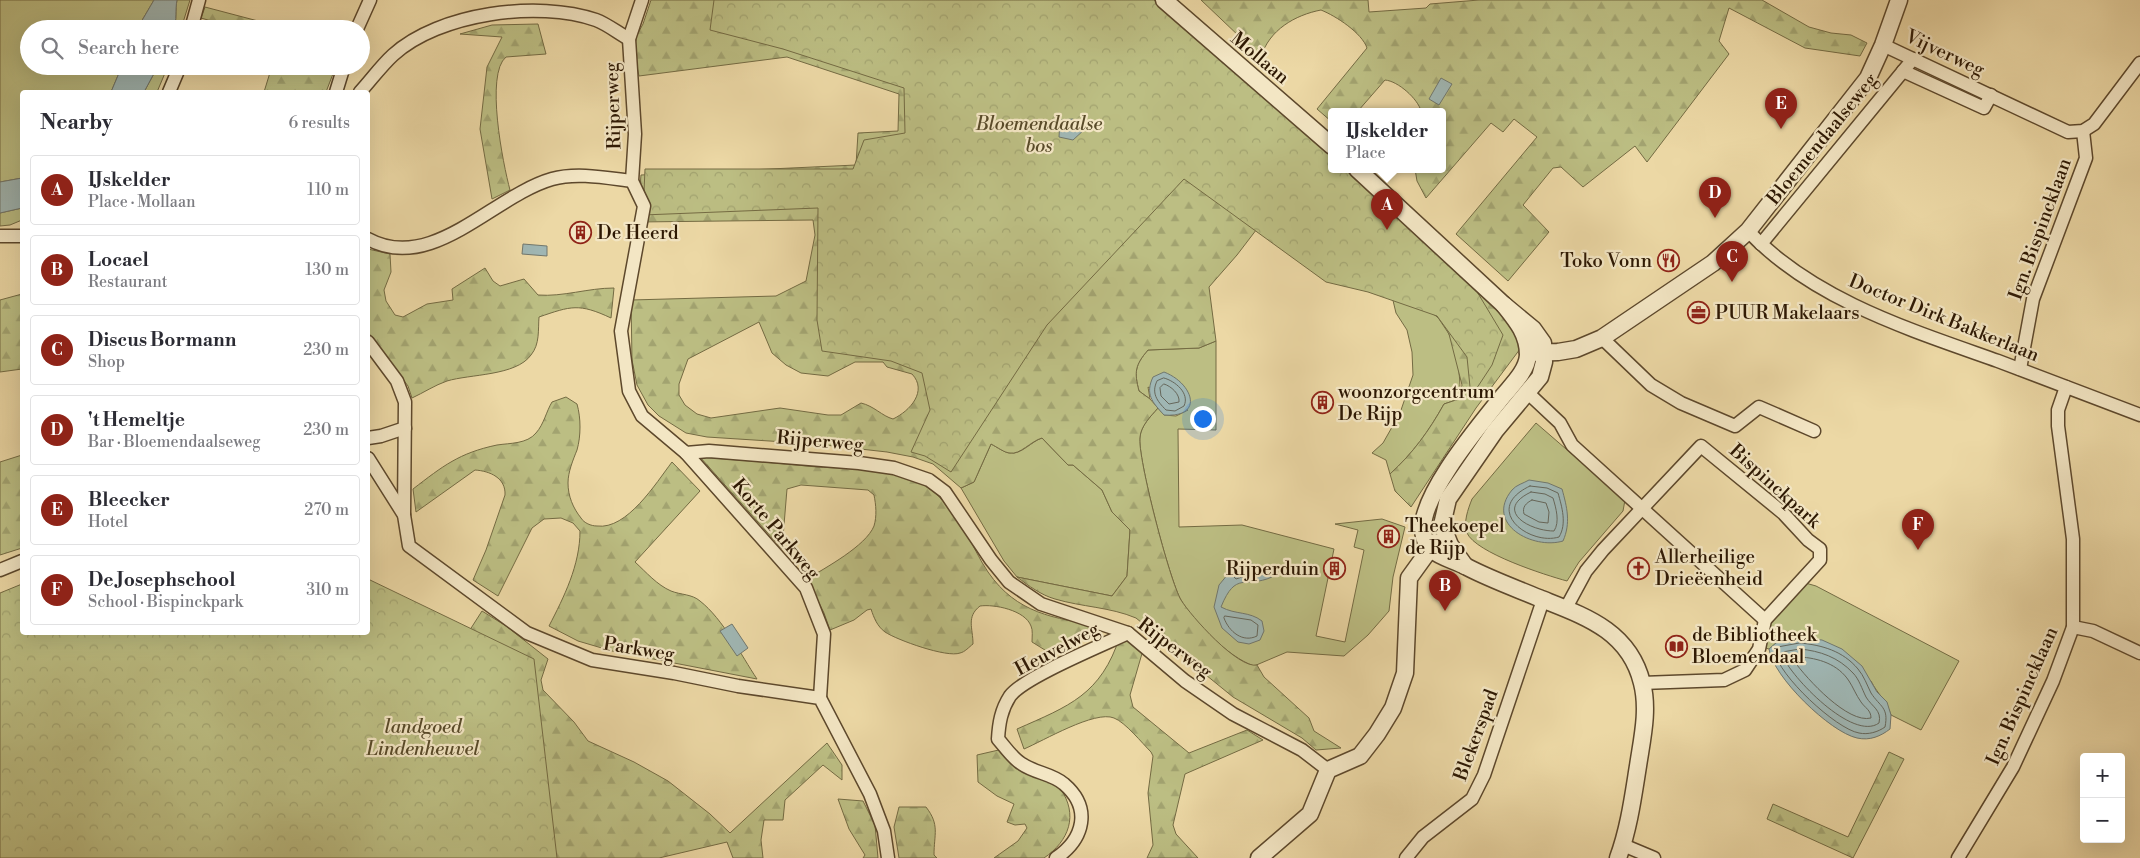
<!DOCTYPE html>
<meta charset="utf-8">
<style>
body{margin:0;font-family:"Libre Bodoni",serif;background:#f2f2f3;color:#2b2b33}
.controls{position:absolute;right:15px;bottom:15px;display:grid;overflow:hidden;border-radius:5px;box-shadow:0 5px 20px #0002}
.controls button{width:45px;height:45px;display:grid;place-items:center;padding:0;border:0;border-bottom:1px solid #e1e1e2;background:#fff;color:#2b2b33;font:25px sans-serif}
.you{position:absolute;left:1202px;top:418px;width:18px;height:18px;margin:-12px;border:4px solid #fff;border-radius:50%;background:#1a73e8;box-shadow:0 0 0 8px #1a73e833}
.badge{display:grid;place-items:center;width:32px;height:32px;border-radius:50%;background:#8f2418;color:#fff;font-size:16px;font-weight:700}
.pin{position:absolute;translate:-50% -41px;filter:drop-shadow(0 1px 2px #0008)}
.pin::after{content:'';position:absolute;top:26px;width:18px;height:15px;background:inherit;clip-path:polygon(0 0,100% 0,50% 100%)}
.popup{position:absolute;left:1328px;top:108px;width:118px;height:65px;box-sizing:border-box;display:grid;place-content:center;border-radius:5px;background:#fff;filter:drop-shadow(0 1px 4px #0005);font-size:16px;white-space:nowrap;color:#7c7c81}
.popup b{font-size:19px;color:#2b2b33}
.popup::after{content:'';position:absolute;left:50%;top:100%;margin-left:-10px;border:10px solid transparent;border-top-color:#fff}
.list{margin:0;padding:0;list-style:none}
h2{display:flex;justify-content:space-between;align-items:center;height:65px;margin:0;padding:0 20px;font-size:21px}
h2 small{font-size:16px;font-weight:400;color:#7c7c81}
.list li{display:grid;grid-template-columns:32px 1fr auto;gap:15px;align-items:center;box-sizing:border-box;height:70px;margin:0 10px 10px;padding:0 10px;border:1px solid #e1e1e2;border-radius:5px}
.list b{display:block;font-size:19px;white-space:nowrap}
.list p{margin:0;font-size:16px;white-space:nowrap;color:#7c7c81}
.list em{font-size:16px;font-style:normal;color:#7c7c81}
.icon{flex:none;width:28px;height:28px;fill:none;stroke:currentColor;stroke-width:2;stroke-linecap:round;stroke-linejoin:round}
.map{position:relative;flex:none;width:2140px;height:858px;overflow:hidden}
.search{position:absolute;background:#fff;box-shadow:0 5px 20px #0002;left:20px;top:20px;width:350px;height:55px;display:flex;align-items:center;gap:12px;box-sizing:border-box;padding:0 18px;border-radius:28px;color:#7c7c81;font-size:19px}
.panel{position:absolute;background:#fff;box-shadow:0 5px 20px #0002;left:20px;top:90px;width:350px;height:545px;border-radius:5px}
.map>svg:first-child{display:block}
</style>
<div class="map">
<svg width="2140" height="858" viewBox="0 0 2140 858">
<defs>
<pattern id="forest-firs" width="22" height="20" patternUnits="userSpaceOnUse" patternTransform="scale(1.25)"><rect width="22" height="20" fill="#bcbe83"/><path d="M5 1l3.5 6h-7zM16 11l3.5 6h-7z" fill="#a2a370"/></pattern>
<pattern id="park-crowns" width="20" height="18" patternUnits="userSpaceOnUse" patternTransform="scale(1.25)"><rect width="20" height="18" fill="#bcbe83"/><path d="M2 6a3 3 0 1 1 6 0M12 15a3 3 0 1 1 6 0" fill="none" stroke="#a2a370"/></pattern>
</defs>
<rect width="100%" height="100%" fill="#ecd8a5"/>
<filter id="stains"><feTurbulence type="fractalNoise" baseFrequency=".004" numOctaves="4"/><feColorMatrix values="0 0 0 0 .2 0 0 0 0 .09 0 0 0 0 .02 0 0 0 .5 -.17"/></filter>
<radialGradient id="worn" r=".72"><stop offset=".6" stop-color="#630" stop-opacity="0"/><stop offset="1" stop-color="#630" stop-opacity=".3"/></radialGradient>
<g fill="#bcbe83" stroke="#746b43">
<path d="M0,0H154L137,29H29V66H122L111,92H22V178L0,182Z"/>
<path d="M177,0H190L181,29H174C177,20 175,10 177,0Z"/>
<path d="M158,66H168L157,92H144Z"/>
<path d="M22,208V220L10,225L0,226V213Z"/>
<path d="M1391,292C1405,300 1423,306 1436,316C1454,329 1463,378 1459,399L1444,404C1429,431 1413,453 1390,474L1386,460L1372,453L1383,443L1400,413L1413,375L1412,352L1407,330L1396,313Z"/>
<path d="M1216,341V430L1178,429L1179,527L1242,525L1334,549L1316,636L1345,642L1364,550L1354,547L1358,530L1335,524L1382,519L1405,527L1393,577L1389,611L1368,635L1344,656L1287,652L1254,666C1228,657 1195,623 1181,600C1170,582 1137,456 1140,437C1141,426 1150,417 1158,408L1164,415L1176,416L1188,410L1148,387L1150,399L1139,391C1134,372 1135,365 1148,350L1199,348Z"/>
<path d="M1536,423L1625,500L1623,511L1579,562L1567,581C1545,575 1476,553 1467,533C1463,523 1468,509 1472,499Z"/>
<path d="M1042,438L1068,465H1073L1102,490L1112,512L1130,530L1127,576L1112,596L1017,577L1004,561L961,488L974,482L991,444C997,447 1005,453 1010,453C1021,455 1032,441 1042,438Z"/>
<path d="M1802,582L1816,586L1959,661L1921,730L1891,715C1886,699 1878,695 1871,681L1776,643L1769,649L1762,647L1766,621Z"/>
</g>
<g fill="url(#forest-firs)" stroke="#746b43" fill-rule="evenodd">
<path d="M651,0H1153L1332,169L1512,314L1523,345L1476,408L1411,507L1395,491L1390,474C1413,453 1429,431 1444,404L1459,399L1462,385L1449,334L1437,316L1263,221L1237,255L1209,287L1216,341L1199,348L1148,350C1135,365 1134,372 1139,391L1150,399L1158,408C1150,417 1141,426 1140,437C1137,456 1170,582 1181,600C1191,616 1238,669 1257,665L1264,677L1309,718L1314,731L1341,748L1316,750L1302,738L1233,697L1136,618C1110,607 1082,607 1055,599C1041,595 1029,586 1017,577L1112,596L1127,576L1130,530L1112,512L1102,490L1073,465H1068L1042,438C1031,441 1020,455 1010,453C1005,453 997,447 991,444L974,482L961,488L933,464L913,457L887,452L816,444L707,437L686,433L659,416L648,405L637,385L632,360L631,300L776,296L806,281L815,235L813,220L637,222L641,175L856,165L858,133L898,131L899,94L787,57L639,76L632,44L643,24ZM759,322L772,353L786,365L801,373L828,376L855,362H883L887,367L912,374C928,391 910,411 893,419C882,416 874,406 861,403L841,415H828L780,408L711,418L697,414L685,405L679,395V384L688,359Z"/>
<path d="M1201,0H1368L1369,12L1426,8L1430,4L1479,0H1762L1809,27L1831,33L1851,35L1867,43L1860,56L1805,48L1729,8L1719,41L1729,54L1647,162L1635,146L1583,187L1561,167L1553,168L1523,205L1549,232L1508,281L1456,234L1537,137L1514,119L1503,132L1491,123L1426,198L1417,181L1415,169H1442V111H1421C1418,99 1398,81 1385,80L1358,111H1332V122L1317,109L1367,48C1362,33 1336,16 1321,10C1295,15 1269,30 1261,57Z"/>
<path d="M205,7L277,26L288,24L304,29H239L201,18Z"/>
<path d="M538,24L546,54L506,57C485,74 503,164 510,190L492,199L480,129L487,67L502,37L460,34L492,25Z"/>
<path d="M272,66H336L326,92H264Z"/>
<path d="M368,249L390,254L391,272L384,290L386,301L395,315L403,317L427,304L453,300L452,289L485,268L493,281L500,286L524,279L538,295C563,297 588,288 614,288L611,318C579,303 571,306 539,317C538,330 540,344 531,355C516,376 470,374 447,381C435,385 423,393 412,398L408,386L368,332Z"/>
<path d="M22,294V369L0,372V300Z"/>
<path d="M566,397L577,404C581,418 581,436 577,450C573,460 568,472 568,483C568,496 573,508 581,518C584,523 591,526 597,526C627,530 656,483 672,462L700,491L635,562C646,572 657,585 671,591C681,595 692,594 700,601C723,619 741,655 757,679L612,651L578,641L549,626C564,597 580,565 580,531L573,523L561,518L544,519L532,528L498,596L473,580L486,550L505,495C506,478 490,471 475,470L416,512L413,489C443,466 459,453 497,445C510,443 527,444 536,433C544,424 546,412 552,402Z"/>
<path d="M22,455V548L0,555V462Z"/>
<path d="M700,457C739,460 778,463 817,467C852,469 896,467 927,487C944,498 953,514 964,530C973,544 979,559 988,572C1017,614 1054,618 1100,626L1053,655L1032,642C1032,637 1033,630 1031,626C1025,610 994,604 980,606C966,617 973,628 973,644C969,647 965,652 960,653C947,658 897,640 885,632C877,626 874,618 871,609L867,610L854,620L830,630L824,613L807,579C825,568 866,546 874,526C877,516 876,505 874,495L868,490L801,485L787,489L782,549Z"/>
<path d="M482,611L506,626L548,659L541,680L543,690L574,722L588,741L634,762L668,781L710,814L730,833L827,743L842,765V780L823,765L785,800L783,820H764L761,840L763,858H733L727,842L659,858H300L466,636Z"/>
<path d="M1120,636L1143,650L1130,695L1133,707L1189,753L1247,730L1263,740L1185,774L1173,825L1176,834L1198,858H1147L1153,845L1148,793L1153,756L1151,752C1142,743 1125,722 1114,718C1095,710 1043,741 1024,749L1017,729C1069,706 1101,695 1120,636Z"/>
<path d="M1003,749C1014,756 1054,780 1060,788C1079,815 1069,841 1044,858H994L1018,841L1027,828L1025,824L1015,825L1007,822L1014,804L997,796L978,782L977,755Z"/>
<path d="M1889,752L1904,759L1853,858L1767,819L1773,804L1848,837Z"/>
<path d="M838,799L863,801L875,825L878,858H863L865,855L849,829Z"/>
<path d="M899,807H926C940,825 934,834 934,855L937,858H899L894,827Z"/>
</g>
<g fill="url(#park-crowns)" stroke="#746b43">
<path d="M714,0H1154L1300,125L1332,155V169H1347L1476,290L1503,335L1492,365L1471,397L1467,357L1437,316L1368,292L1326,282L1184,179L1047,325L951,472L925,456L911,452L930,410L922,373L891,361L822,351L817,320L818,208L643,215L645,169H853L864,140L905,133L904,88L783,49L710,30Z"/>
<path d="M368,579L534,659L557,858H0V593L22,584V632H368Z"/>
</g>
<g fill="#9fb6b3" stroke="#71776d">
<path d="M154,0H177C175,10 177,20 174,29H137Z"/>
<path d="M122,66H158L144,92H111Z"/>
<path d="M1441,78L1452,84L1439,105L1429,99Z"/>
<path d="M1073,119L1085,129L1073,140L1059,137L1060,120Z"/>
<path d="M22,178V208L0,213V182Z"/>
<path d="M523,244L547,246V256L522,254Z"/>
<path d="M1164,372C1193,383 1205,418 1164,415C1152,402 1145,394 1153,377Z"/>
<path d="M1529,480L1548,483L1562,489C1567,507 1571,523 1563,541C1533,550 1484,524 1512,490C1516,485 1524,483 1529,480Z"/>
<path d="M1252,564L1267,568L1272,577C1245,589 1236,570 1221,607C1236,615 1249,611 1262,621L1264,631L1260,640L1249,644L1238,642L1222,628L1214,607L1219,585L1233,568Z"/>
<path d="M732,624L748,648L737,656L720,631Z"/>
<path d="M1799,638L1822,640L1842,649L1862,666L1877,692L1887,702L1891,715L1890,729C1881,736 1870,741 1857,738C1830,732 1773,677 1769,649L1776,643Z"/>
</g>
<g fill="none" stroke-linecap="round" stroke-linejoin="round">
<g stroke="#66675b" stroke-width="1">
<path d="M1164,378C1175,381 1190,393 1184,406L1175,411L1166,410C1157,401 1151,393 1157,381Z"/>
<path d="M1164,384C1171,386 1180,394 1179,402L1169,404L1161,396L1160,388Z"/>
<path d="M1530,486L1547,488L1558,493C1562,507 1567,524 1559,537C1529,546 1481,509 1530,486Z"/>
<path d="M1531,492L1545,494L1553,498C1556,508 1560,522 1554,531C1529,531 1493,510 1531,492Z"/>
<path d="M1532,500L1546,503L1549,512L1548,523L1539,522L1524,514C1522,507 1526,503 1532,500Z"/>
<path d="M1252,570L1261,572L1262,575L1242,577L1236,579L1234,577L1237,573Z"/>
<path d="M1225,616L1251,620L1258,625L1257,636C1243,643 1229,632 1224,618Z"/>
<path d="M1800,643C1822,645 1843,651 1858,669C1864,676 1867,685 1871,693C1880,707 1889,707 1885,727C1878,732 1868,735 1859,733C1836,729 1778,675 1775,652L1779,647Z"/>
<path d="M1800,649C1820,651 1838,657 1853,673C1859,679 1862,689 1866,697C1872,707 1882,710 1879,723C1853,742 1791,677 1782,655L1784,652Z"/>
<path d="M1800,657C1818,658 1838,664 1849,681C1853,687 1856,695 1861,702C1865,708 1871,710 1871,718C1848,724 1807,679 1794,661L1795,658Z"/>
</g>
<defs>
<g id="minor">
<path d="M642,0L629,39L635,134L632,181L644,206L621,331L629,391L642,416L686,453L709,451L859,463L894,468L929,480L945,492L991,560L1009,582L1041,604L1128,633L1185,681L1233,714L1302,750L1328,770"/>
<path d="M191,29L199,0"/>
<path d="M357,29L370,0"/>
<path d="M1883,45L2068,132L2083,131L2094,124L2140,63"/>
<path d="M1903,71L1984,108L1991,95"/>
<path d="M169,92L180,66"/>
<path d="M336,92L344,66"/>
<path d="M360,92C371,80 381,66 393,55C439,13 538,0 596,20C607,24 618,33 629,39"/>
<path d="M1748,231C1813,300 1911,330 1998,361C2046,379 2093,397 2140,415"/>
<path d="M0,236H22"/>
<path d="M368,239C432,274 493,196 552,179C577,172 607,178 632,181"/>
<path d="M1761,244L1913,59"/>
<path d="M1602,338L1651,385L1681,403L1735,426L1759,407L1814,431"/>
<path d="M368,342L397,381L405,402L404,515"/>
<path d="M2020,369L2033,299L2086,158L2083,131"/>
<path d="M1527,392L1560,423L1572,445L1765,620"/>
<path d="M368,438L381,436L405,428"/>
<path d="M686,453L806,588L824,634L820,698"/>
<path d="M368,458L404,515L409,546L527,633L592,660L674,673L738,686L820,698L870,794L884,831L888,858"/>
<path d="M0,570L22,561"/>
<path d="M1566,608L1586,571L1603,550L1701,446L1783,513L1808,540L1820,549V560L1765,620L1759,649L1745,670L1724,680L1642,683"/>
<path d="M2073,627L2093,631L2140,653"/>
<path d="M1623,845L1654,858"/>
<path d="M1056,858C1084,839 1092,808 1064,784C1053,774 1035,773 1022,764C1013,759 1005,747 998,739C999,723 1001,710 1010,696C1024,677 1103,645 1128,633"/>
<path d="M1406,858L1423,837L1472,799L1484,775L1543,600"/>
<path d="M1958,858L2013,767L2053,681L2073,627V539L2058,426V410L2066,387"/>
</g>
<g id="tertiary">
<path d="M1164,0L1332,146"/>
<path d="M1357,169L1504,305L1533,329L1543,343L1544,362L1540,377L1495,431L1448,499L1442,525L1450,545L1465,566"/>
<path d="M1504,305C1516,320 1528,334 1528,355C1527,371 1512,385 1503,396C1480,425 1420,495 1423,531C1425,556 1449,557 1467,567C1490,579 1515,588 1539,598C1584,616 1629,630 1642,683C1649,710 1642,739 1638,766C1633,797 1629,828 1618,858"/>
<path d="M1528,353L1558,352L1576,349L1602,338L1713,263L1748,231L1868,78L1883,45L1899,0"/>
<path d="M1259,858L1310,814L1328,770L1360,756L1377,734L1393,708L1405,673L1409,578L1435,542"/>
</g>
</defs>
<use href="#minor" stroke="#5d482c" stroke-width="15"/>
<use href="#tertiary" stroke="#5d482c" stroke-width="19"/>
<use href="#minor" stroke="#f3e6c4" stroke-width="12"/>
<use href="#tertiary" stroke="#f3e6c4" stroke-width="16"/>
</g>
<defs>
<symbol id="building-ring" viewBox="-11 -11 22 22"><circle r="9.5" fill="#f3e6c4" stroke="#8f2418" stroke-width="1.5"/><path d="M-4-6H4V6H1V3H-1V6H-4ZM-2.5-4.3h1.7v1.8h-1.7ZM.8-4.3h1.7v1.8H.8ZM-2.5-1h1.7V.8h-1.7ZM.8-1h1.7V.8H.8Z" fill="#8f2418"/></symbol>
<symbol id="restaurant-ring" viewBox="-11 -11 22 22"><circle r="9.5" fill="#f3e6c4" stroke="#8f2418" stroke-width="1.5"/><path d="M-5-6h1v4h1v-4h1v4h1v-4h1v5L-1.5 .5V6h-2V.5L-5-1ZM5-6V6H3V1.5H1.5Q1.5-4 5-6Z" fill="#8f2418"/></symbol>
<symbol id="office-ring" viewBox="-11 -11 22 22"><circle r="9.5" fill="#f3e6c4" stroke="#8f2418" stroke-width="1.5"/><path d="M-6-3h4V-5.5h4V-3h4V5H-6ZM-1-4.5V-3h2v-1.5ZM-6 0V1H6V0Z" fill="#8f2418"/></symbol>
<symbol id="church-ring" viewBox="-11 -11 22 22"><circle r="9.5" fill="#f3e6c4" stroke="#8f2418" stroke-width="1.5"/><path d="M-1.2-6h2.4v3.5h3.3v2.4h-3.3V6h-2.4V-.1h-3.3v-2.4h3.3Z" fill="#8f2418"/></symbol>
<symbol id="library-ring" viewBox="-11 -11 22 22"><circle r="9.5" fill="#f3e6c4" stroke="#8f2418" stroke-width="1.5"/><path d="M-6-4Q-3-5.5-.7-3.5V5Q-3 3-6 4ZM6-4Q3-5.5 .7-3.5V5Q3 3 6 4Z" fill="#8f2418"/></symbol>
</defs>
<g fill-rule="evenodd">
<use href="#building-ring" x="568" y="220" width="25" height="25"/>
<use href="#restaurant-ring" x="1656" y="248" width="25" height="25"/>
<use href="#office-ring" x="1686" y="300" width="25" height="25"/>
<use href="#building-ring" x="1310" y="390" width="25" height="25"/>
<use href="#building-ring" x="1376" y="524" width="25" height="25"/>
<use href="#church-ring" x="1626" y="556" width="25" height="25"/>
<use href="#building-ring" x="1322" y="556" width="25" height="25"/>
<use href="#library-ring" x="1664" y="634" width="25" height="25"/>
</g>
<g text-anchor="middle" dominant-baseline="central" stroke-width="4.5" stroke-linejoin="round" paint-order="stroke">
<g font-size="19" fill="#2d1803" stroke="#f3e6c4">
<text transform="translate(1945 53) rotate(25)">Vijverweg</text>
<text transform="translate(1260 58) rotate(40)">Mollaan</text>
<text transform="translate(613 106) rotate(-92)">Rijperweg</text>
<text transform="translate(1822 139) rotate(-51)">Bloemendaalseweg</text>
<text transform="translate(2040 229) rotate(-70)">Ign. Bispincklaan</text>
<text transform="translate(1944 318) rotate(22)">Doctor Dirk Bakkerlaan</text>
<text transform="translate(820 441) rotate(5)">Rijperweg</text>
<text transform="translate(1775 486) rotate(42)">Bispinckpark</text>
<text transform="translate(776 529) rotate(50)">Korte Parkweg</text>
<text transform="translate(1175 648) rotate(37)">Rijperweg</text>
<text transform="translate(639 649) rotate(9)">Parkweg</text>
<text transform="translate(1057 649) rotate(-28)">Heuvelweg</text>
<text transform="translate(2022 696) rotate(-66)">Ign. Bispincklaan</text>
<text transform="translate(1476 735) rotate(-70)">Blekerspad</text>
</g>
<g font-size="19" font-style="italic" fill="#584a29" stroke="#f3e6c4">
<text x="1039" y="124">Bloemendaalse<tspan x="1039" dy="22">bos</tspan></text>
<text x="423" y="727">landgoed<tspan x="423" dy="22">Lindenheuvel</tspan></text>
</g>
<g font-size="19" fill="#2d1803" stroke="#f3e6c4" text-anchor="start">
<text x="597" y="233">De Heerd</text>
<text x="1652" y="261" text-anchor="end">Toko Vonn</text>
<text x="1715" y="313">PUUR Makelaars</text>
<text x="1338" y="392">woonzorgcentrum<tspan x="1338" dy="22">De Rijp</tspan></text>
<text x="1405" y="526">Theekoepel<tspan x="1405" dy="22">de Rijp</tspan></text>
<text x="1655" y="557">Allerheilige<tspan x="1655" dy="22">Drieëenheid</tspan></text>
<text x="1319" y="569" text-anchor="end">Rijperduin</text>
<text x="1692" y="635">de Bibliotheek<tspan x="1692" dy="22">Bloemendaal</tspan></text>
</g>
</g>
<rect width="100%" height="100%" filter="url(#stains)"/>
<rect width="100%" height="100%" fill="url(#worn)"/>
</svg>
<div class="controls">
<button>+</button>
<button>−</button>
</div>
<div class="you"></div>
<div class="pin badge" style="left:1387px;top:230px">A</div>
<div class="popup"><b>IJskelder</b>Place</div>
<div class="pin badge" style="left:1445px;top:611px">B</div>
<div class="pin badge" style="left:1732px;top:282px">C</div>
<div class="pin badge" style="left:1715px;top:218px">D</div>
<div class="pin badge" style="left:1781px;top:129px">E</div>
<div class="pin badge" style="left:1918px;top:550px">F</div>
<div class="search"><svg class="icon" aria-label="search" viewBox="0 0 24 24"><circle cx="10" cy="10" r="6"/><path d="M15 15l6 6"/></svg>Search here</div>
<section class="panel">
<h2>Nearby<small>6 results</small></h2>
<ul class="list">
<li><span class="badge">A</span><div><b>IJskelder</b><p>Place · Mollaan</p></div><em>110 m</em></li>
<li><span class="badge">B</span><div><b>Locael</b><p>Restaurant</p></div><em>130 m</em></li>
<li><span class="badge">C</span><div><b>Discus Bormann</b><p>Shop</p></div><em>230 m</em></li>
<li><span class="badge">D</span><div><b>'t Hemeltje</b><p>Bar · Bloemendaalseweg</p></div><em>230 m</em></li>
<li><span class="badge">E</span><div><b>Bleecker</b><p>Hotel</p></div><em>270 m</em></li>
<li><span class="badge">F</span><div><b>De Josephschool</b><p>School · Bispinckpark</p></div><em>310 m</em></li>
</ul>
</section>
</div>
